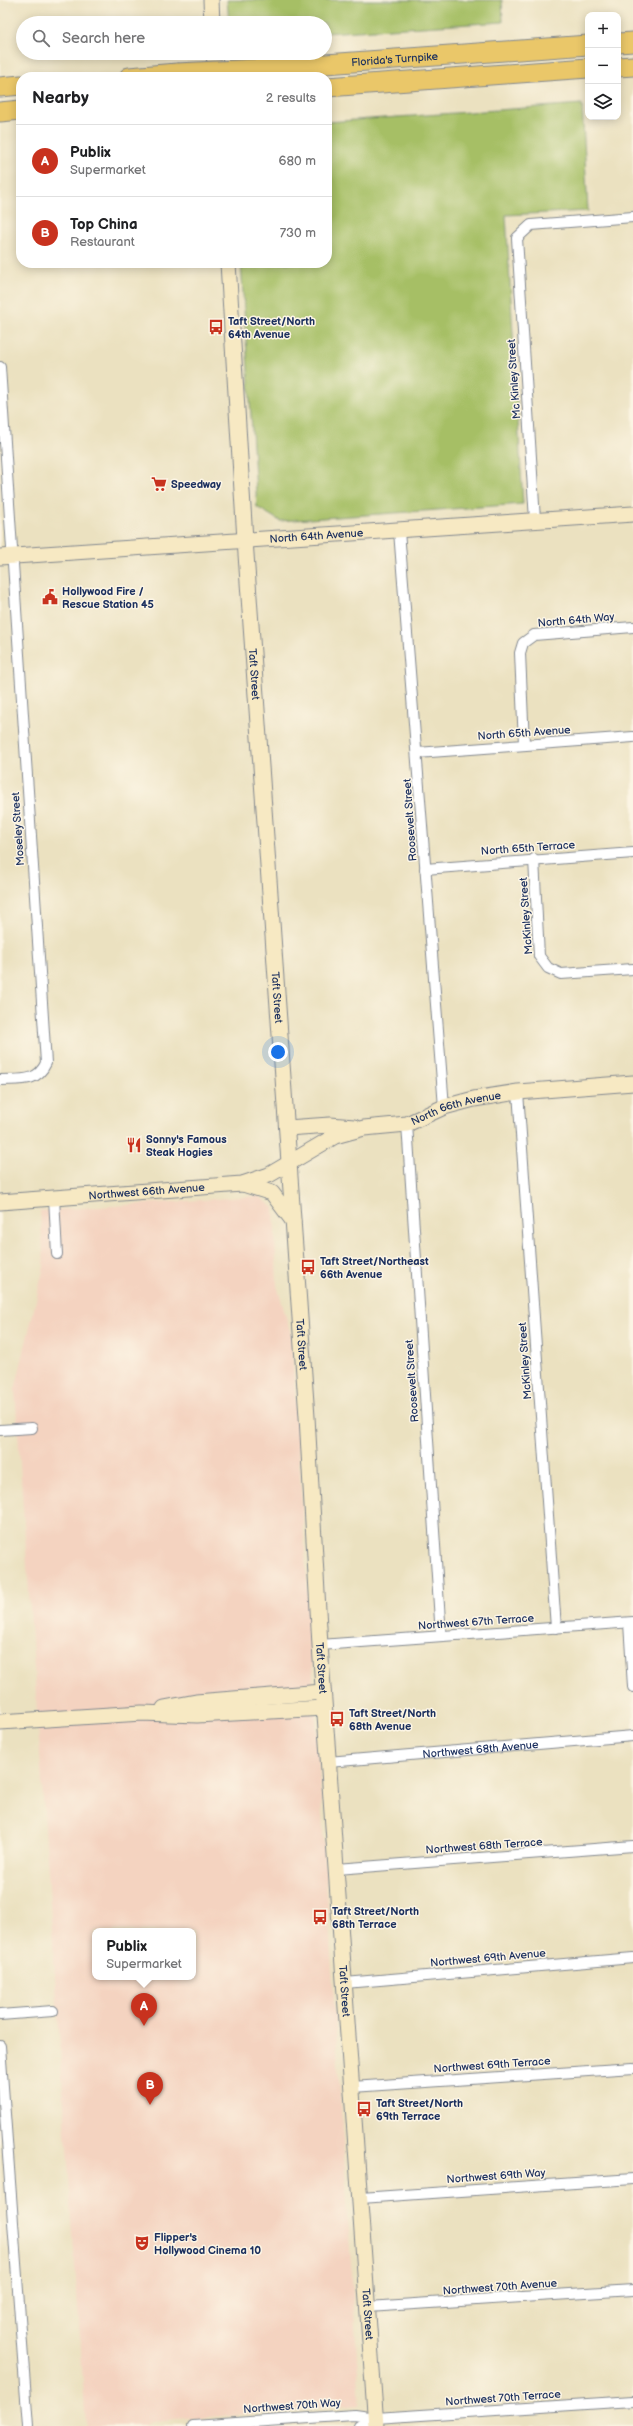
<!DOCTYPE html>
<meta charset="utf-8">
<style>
body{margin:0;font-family:"Balsamiq Sans",sans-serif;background:#f2f2f2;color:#202124}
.controls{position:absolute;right:12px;top:12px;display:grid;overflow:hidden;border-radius:8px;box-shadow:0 2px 10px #0003}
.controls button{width:36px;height:36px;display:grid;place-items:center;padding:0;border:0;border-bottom:1px solid #e0e0e0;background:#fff;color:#202124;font:20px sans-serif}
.you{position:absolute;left:278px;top:1052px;width:14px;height:14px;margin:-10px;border:3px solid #fff;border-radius:50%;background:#1a73e8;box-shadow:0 0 0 6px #1a73e833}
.badge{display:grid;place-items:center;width:26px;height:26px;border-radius:50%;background:#c8321e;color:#fff;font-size:13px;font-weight:700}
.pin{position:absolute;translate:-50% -33px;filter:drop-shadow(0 1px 2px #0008)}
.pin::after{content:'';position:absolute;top:21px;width:14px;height:12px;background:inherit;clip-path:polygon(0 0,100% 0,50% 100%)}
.popup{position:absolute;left:92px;top:1928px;width:104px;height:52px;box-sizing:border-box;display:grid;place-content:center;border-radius:8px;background:#fff;filter:drop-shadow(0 1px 3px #0005);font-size:13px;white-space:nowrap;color:#757577}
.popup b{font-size:15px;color:#202124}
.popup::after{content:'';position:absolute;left:50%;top:100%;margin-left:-8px;border:8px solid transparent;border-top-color:#fff}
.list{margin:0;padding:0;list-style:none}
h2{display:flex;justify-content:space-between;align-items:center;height:52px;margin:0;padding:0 16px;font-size:17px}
h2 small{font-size:13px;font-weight:400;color:#757577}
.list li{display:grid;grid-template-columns:26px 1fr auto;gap:12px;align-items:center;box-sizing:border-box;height:72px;padding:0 16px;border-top:1px solid #e0e0e0}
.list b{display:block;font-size:15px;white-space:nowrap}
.list p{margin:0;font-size:13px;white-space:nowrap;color:#757577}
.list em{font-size:13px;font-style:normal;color:#757577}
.icon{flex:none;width:22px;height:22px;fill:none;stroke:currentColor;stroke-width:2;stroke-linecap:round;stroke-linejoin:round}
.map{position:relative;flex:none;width:633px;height:2426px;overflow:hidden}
.search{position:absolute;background:#fff;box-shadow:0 2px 10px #0003;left:16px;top:16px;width:316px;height:44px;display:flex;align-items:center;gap:10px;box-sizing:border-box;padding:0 14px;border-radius:22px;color:#757577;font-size:15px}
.panel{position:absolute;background:#fff;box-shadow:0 2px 10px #0003;left:16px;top:72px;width:316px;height:196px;border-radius:16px}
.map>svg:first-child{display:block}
</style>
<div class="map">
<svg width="633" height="2426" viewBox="0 0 633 2426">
<rect width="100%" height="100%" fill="#fcf5e5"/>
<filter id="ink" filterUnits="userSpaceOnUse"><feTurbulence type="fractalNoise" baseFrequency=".025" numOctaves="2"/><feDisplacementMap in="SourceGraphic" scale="8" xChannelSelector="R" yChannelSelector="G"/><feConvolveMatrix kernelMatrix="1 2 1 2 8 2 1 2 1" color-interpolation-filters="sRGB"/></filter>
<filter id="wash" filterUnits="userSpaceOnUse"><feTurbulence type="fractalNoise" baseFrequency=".012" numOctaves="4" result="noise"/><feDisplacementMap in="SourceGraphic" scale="16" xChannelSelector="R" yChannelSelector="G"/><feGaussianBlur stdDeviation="0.9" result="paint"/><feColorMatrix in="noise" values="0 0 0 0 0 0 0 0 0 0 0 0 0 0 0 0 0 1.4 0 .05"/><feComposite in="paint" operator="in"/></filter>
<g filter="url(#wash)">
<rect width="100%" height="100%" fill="#ebe1c0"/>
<path fill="#f4d3c0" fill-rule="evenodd" d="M259,1196L274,1208L277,1285L291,1335L360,2404L152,2422L144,2426H86L15,1390L44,1266L40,1211ZM95,1931H193V1977H95Z"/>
<g fill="#a6bf65" stroke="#607762">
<path d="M227,0H502L503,22L325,33V23H229Z"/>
<path d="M582,104L588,211L506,215L523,504L280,521L257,507L241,263H327V122Z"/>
</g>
</g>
<g filter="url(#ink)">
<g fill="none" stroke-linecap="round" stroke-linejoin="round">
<defs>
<g id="street">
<path d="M0,367L46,1063C37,1083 20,1079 0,1080"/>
<path d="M535,520L517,238L531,225L633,217"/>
<path d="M399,531L444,1107"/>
<path d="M524,744L520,653L523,643L534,635L633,627"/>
<path d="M417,753L633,737"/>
<path d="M534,859L539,956L548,968L561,974L633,969"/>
<path d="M425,869L633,853"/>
<path d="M518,1092L556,1628"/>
<path d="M407,1124L441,1636"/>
<path d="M54,1198L57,1254"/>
<path d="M0,1430L32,1428"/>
<path d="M629,1623L633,1687"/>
<path d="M320,1645L633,1622"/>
<path id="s1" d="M328,1762L633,1736"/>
<path d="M337,1869L633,1846"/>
<path d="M345,1983L633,1958"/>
<path d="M0,2015L53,2011"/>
<path d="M0,2046L28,2426"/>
<path d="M352,2087L633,2068"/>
<path d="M361,2198L633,2179"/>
<path d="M368,2307L633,2290"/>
<path d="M193,2426L354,2415L376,2418L633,2401"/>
<path d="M359,2426L376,2418"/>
</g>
<g id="secondary">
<path d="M211,0L212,23"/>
<path d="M214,53L216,77"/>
<path id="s2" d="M228,263L245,540L307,1417L320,1645L376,2426"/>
<path id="s3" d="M0,557L633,514"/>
<path d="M287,1128L330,1125L354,1127"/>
<path d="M243,1184L272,1193L293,1221"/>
<path id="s4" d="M0,1202L242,1184L269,1175L335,1136L364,1128L407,1124L444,1107L474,1099L518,1092L633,1083"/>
<path d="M164,1708L196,1702L323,1692"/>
<path d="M0,1722L142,1713L197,1715L324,1708"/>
</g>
<g id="highway">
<path d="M618,43L633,42"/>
<path d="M618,67L633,66"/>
<path id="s5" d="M257,69L588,45"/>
<path d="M129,77L177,73"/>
<path d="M0,87L21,85"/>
<path d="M327,87L588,68"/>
<path d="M0,112L21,110"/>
</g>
</defs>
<use href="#street" stroke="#83888f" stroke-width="12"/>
<use href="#secondary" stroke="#83888f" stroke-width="17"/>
<use href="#highway" stroke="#83888f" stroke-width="21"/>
<use href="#street" stroke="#fff" stroke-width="10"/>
<use href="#secondary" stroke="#f7e9c3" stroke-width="15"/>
<use href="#highway" stroke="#eac769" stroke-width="19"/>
<defs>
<path id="highway-bridge" d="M177,73L257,69"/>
</defs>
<use href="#highway-bridge" stroke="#83888f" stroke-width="21" stroke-linecap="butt"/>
<use href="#highway-bridge" stroke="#eac769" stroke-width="19"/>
</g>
</g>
<defs>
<symbol id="bus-bare" viewBox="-9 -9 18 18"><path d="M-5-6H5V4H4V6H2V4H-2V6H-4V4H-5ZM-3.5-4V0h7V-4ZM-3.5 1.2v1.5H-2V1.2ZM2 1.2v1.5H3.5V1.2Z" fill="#c8321e" stroke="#fcf5e5" stroke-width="2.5" paint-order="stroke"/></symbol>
<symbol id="supermarket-bare" viewBox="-9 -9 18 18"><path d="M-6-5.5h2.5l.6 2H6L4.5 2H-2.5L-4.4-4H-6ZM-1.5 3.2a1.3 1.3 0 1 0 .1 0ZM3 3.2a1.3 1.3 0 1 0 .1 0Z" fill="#c8321e" stroke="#fcf5e5" stroke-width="2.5" paint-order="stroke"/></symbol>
<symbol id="civic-bare" viewBox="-9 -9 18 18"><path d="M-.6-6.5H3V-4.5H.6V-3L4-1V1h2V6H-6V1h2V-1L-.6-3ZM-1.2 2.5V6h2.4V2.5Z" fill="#c8321e" stroke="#fcf5e5" stroke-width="2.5" paint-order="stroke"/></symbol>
<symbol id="restaurant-bare" viewBox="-9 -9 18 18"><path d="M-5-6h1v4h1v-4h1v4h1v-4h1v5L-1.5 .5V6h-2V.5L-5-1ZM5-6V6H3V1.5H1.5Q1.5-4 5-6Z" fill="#c8321e" stroke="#fcf5e5" stroke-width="2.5" paint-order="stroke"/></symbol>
<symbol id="theatre-bare" viewBox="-9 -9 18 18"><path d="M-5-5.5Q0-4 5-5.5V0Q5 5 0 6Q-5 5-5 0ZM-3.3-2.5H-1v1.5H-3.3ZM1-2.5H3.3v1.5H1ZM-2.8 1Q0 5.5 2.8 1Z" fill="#c8321e" stroke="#fcf5e5" stroke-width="2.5" paint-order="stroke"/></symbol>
</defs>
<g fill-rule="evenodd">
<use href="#bus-bare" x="205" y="316" width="22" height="22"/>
<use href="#supermarket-bare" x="148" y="473" width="22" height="22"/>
<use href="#civic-bare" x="39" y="586" width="22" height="22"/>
<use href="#restaurant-bare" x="123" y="1134" width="22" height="22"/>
<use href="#bus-bare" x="297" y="1256" width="22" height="22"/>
<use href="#bus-bare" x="326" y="1708" width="22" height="22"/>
<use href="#bus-bare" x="309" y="1906" width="22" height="22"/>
<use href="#bus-bare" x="353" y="2098" width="22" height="22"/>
<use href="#theatre-bare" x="131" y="2232" width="22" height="22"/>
</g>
<g text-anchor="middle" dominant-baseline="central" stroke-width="3" stroke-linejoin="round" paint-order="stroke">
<g font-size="11" fill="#1b2f5e" stroke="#fcf5e5">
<text stroke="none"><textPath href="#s5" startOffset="138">Florida's Turnpike</textPath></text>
<text transform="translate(514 379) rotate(-94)">Mc Kinley Street</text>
<text stroke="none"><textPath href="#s3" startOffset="317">North 64th Avenue</textPath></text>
<text transform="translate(576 620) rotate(-5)">North 64th Way</text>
<text stroke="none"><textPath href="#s2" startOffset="412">Taft Street</textPath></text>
<text transform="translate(524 733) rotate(-4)">North 65th Avenue</text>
<text transform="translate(410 820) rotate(-94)">Roosevelt Street</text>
<text transform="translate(18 829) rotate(-94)">Moseley Street</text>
<text transform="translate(528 848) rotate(-4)">North 65th Terrace</text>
<text transform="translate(526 916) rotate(-94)">McKinley Street</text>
<text stroke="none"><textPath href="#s2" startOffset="736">Taft Street</textPath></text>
<text stroke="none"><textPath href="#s4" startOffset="473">North 66th Avenue</textPath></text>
<text stroke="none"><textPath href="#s4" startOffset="147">Northwest 66th Avenue</textPath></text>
<text stroke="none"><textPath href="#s2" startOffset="1084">Taft Street</textPath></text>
<text transform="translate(525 1361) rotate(-94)">McKinley Street</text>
<text transform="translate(412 1381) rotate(-94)">Roosevelt Street</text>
<text transform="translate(476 1622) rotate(-4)">Northwest 67th Terrace</text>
<text stroke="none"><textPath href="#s2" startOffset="1408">Taft Street</textPath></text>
<text stroke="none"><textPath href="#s1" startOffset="153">Northwest 68th Avenue</textPath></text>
<text transform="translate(484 1846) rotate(-4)">Northwest 68th Terrace</text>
<text transform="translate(488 1958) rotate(-5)">Northwest 69th Avenue</text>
<text stroke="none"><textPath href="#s2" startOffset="1732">Taft Street</textPath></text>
<text transform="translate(492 2065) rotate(-4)">Northwest 69th Terrace</text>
<text transform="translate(496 2176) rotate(-4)">Northwest 69th Way</text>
<text transform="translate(500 2287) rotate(-4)">Northwest 70th Avenue</text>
<text stroke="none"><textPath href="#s2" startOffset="2056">Taft Street</textPath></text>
<text transform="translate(503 2398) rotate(-4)">Northwest 70th Terrace</text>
<text transform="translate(292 2406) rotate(-4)">Northwest 70th Way</text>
</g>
<g font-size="11" font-weight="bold" fill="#1b2f5e" stroke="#fcf5e5" text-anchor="start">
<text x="228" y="321">Taft Street/North<tspan x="228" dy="13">64th Avenue</tspan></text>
<text x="171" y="484">Speedway</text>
<text x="62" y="591">Hollywood Fire /<tspan x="62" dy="13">Rescue Station 45</tspan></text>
<text x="146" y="1139">Sonny's Famous<tspan x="146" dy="13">Steak Hogies</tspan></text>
<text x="320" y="1261">Taft Street/Northeast<tspan x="320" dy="13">66th Avenue</tspan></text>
<text x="349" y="1713">Taft Street/North<tspan x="349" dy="13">68th Avenue</tspan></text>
<text x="332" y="1911">Taft Street/North<tspan x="332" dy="13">68th Terrace</tspan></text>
<text x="376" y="2103">Taft Street/North<tspan x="376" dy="13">69th Terrace</tspan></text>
<text x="154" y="2237">Flipper's<tspan x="154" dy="13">Hollywood Cinema 10</tspan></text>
</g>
</g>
</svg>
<div class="controls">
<button>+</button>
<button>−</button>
<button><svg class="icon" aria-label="layers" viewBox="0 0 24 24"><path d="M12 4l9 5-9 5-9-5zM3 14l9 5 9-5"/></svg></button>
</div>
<div class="you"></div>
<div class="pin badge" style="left:144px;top:2026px">A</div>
<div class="popup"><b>Publix</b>Supermarket</div>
<div class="pin badge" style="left:150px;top:2105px">B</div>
<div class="search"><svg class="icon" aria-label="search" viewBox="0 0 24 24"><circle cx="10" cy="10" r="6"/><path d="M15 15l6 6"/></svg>Search here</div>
<section class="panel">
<h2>Nearby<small>2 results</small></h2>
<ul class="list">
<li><span class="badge">A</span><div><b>Publix</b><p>Supermarket</p></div><em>680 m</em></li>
<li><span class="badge">B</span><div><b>Top China</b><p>Restaurant</p></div><em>730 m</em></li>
</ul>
</section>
</div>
